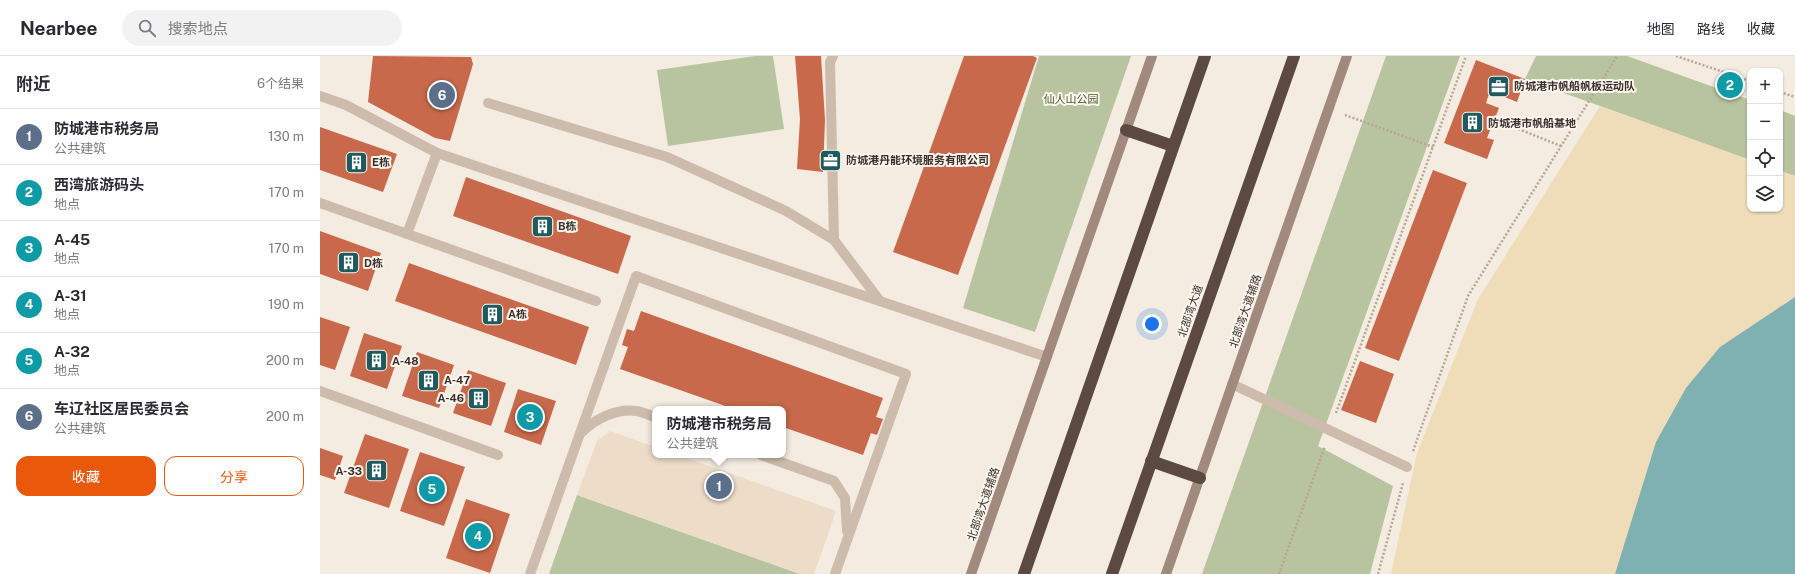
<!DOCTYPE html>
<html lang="zh">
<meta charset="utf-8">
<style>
body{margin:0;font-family:"Public Sans","Noto Sans SC",sans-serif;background:#f2f2f3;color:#2b2b33}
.controls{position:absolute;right:12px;top:12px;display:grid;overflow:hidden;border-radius:8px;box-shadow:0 1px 3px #0004}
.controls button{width:36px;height:36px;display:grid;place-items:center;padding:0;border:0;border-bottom:1px solid #e1e1e2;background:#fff;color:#2b2b33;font:20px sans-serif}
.you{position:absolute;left:832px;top:268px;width:14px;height:14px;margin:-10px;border:3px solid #fff;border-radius:50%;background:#1a73e8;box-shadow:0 0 0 6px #1a73e833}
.badge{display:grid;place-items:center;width:26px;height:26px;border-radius:50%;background:#ea580c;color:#fff;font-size:13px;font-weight:700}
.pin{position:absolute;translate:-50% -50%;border:2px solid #fff;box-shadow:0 1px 4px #0006}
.popup{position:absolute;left:332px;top:350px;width:134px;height:52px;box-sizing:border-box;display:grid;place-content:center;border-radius:8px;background:#fff;filter:drop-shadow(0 1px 3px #0005);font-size:13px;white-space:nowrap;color:#7c7c81}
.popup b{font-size:15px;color:#2b2b33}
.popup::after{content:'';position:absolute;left:50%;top:100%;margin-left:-8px;border:8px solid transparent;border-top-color:#fff}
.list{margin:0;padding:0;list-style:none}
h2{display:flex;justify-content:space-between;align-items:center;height:52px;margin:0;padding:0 16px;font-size:17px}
h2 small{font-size:13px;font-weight:400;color:#7c7c81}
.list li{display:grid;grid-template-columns:26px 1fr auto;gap:12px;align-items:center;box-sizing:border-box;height:56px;padding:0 16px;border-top:1px solid #e1e1e2}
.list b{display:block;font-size:15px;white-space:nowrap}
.list p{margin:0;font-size:13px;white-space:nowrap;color:#7c7c81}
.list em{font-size:13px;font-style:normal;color:#7c7c81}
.actions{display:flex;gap:8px;padding:12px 16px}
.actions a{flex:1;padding:9px 0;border:1px solid #ea580c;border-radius:12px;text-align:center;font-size:14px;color:#ea580c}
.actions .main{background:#ea580c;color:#fff}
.icon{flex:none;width:22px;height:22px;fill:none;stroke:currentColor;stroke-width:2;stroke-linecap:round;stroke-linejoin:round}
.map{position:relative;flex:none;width:1475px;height:518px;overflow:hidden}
header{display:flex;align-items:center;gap:24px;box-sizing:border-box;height:56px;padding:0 20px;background:#fff;border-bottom:1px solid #e1e1e2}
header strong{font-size:19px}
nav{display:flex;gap:22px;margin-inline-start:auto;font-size:14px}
.search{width:280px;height:36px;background:#f2f2f3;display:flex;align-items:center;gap:10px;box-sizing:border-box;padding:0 14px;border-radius:22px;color:#7c7c81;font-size:15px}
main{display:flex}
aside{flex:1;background:#fff}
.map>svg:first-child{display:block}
</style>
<header>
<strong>Nearbee</strong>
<div class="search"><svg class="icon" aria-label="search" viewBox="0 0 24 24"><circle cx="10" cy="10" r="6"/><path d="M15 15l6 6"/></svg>搜索地点</div>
<nav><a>地图</a><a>路线</a><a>收藏</a></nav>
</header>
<main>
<aside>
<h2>附近<small>6个结果</small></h2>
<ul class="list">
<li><span class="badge" style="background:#5c6f8a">1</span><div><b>防城港市税务局</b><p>公共建筑</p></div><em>130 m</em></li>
<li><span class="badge" style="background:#0f9aa8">2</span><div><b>西湾旅游码头</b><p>地点</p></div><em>170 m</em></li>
<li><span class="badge" style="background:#0f9aa8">3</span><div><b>A-45</b><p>地点</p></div><em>170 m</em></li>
<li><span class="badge" style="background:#0f9aa8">4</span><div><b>A-31</b><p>地点</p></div><em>190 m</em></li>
<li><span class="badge" style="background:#0f9aa8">5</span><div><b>A-32</b><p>地点</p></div><em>200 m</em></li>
<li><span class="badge" style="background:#5c6f8a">6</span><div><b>车辽社区居民委员会</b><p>公共建筑</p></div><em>200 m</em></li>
</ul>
<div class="actions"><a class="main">收藏</a><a>分享</a></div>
</aside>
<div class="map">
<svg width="1475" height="518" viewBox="0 0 1475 518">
<rect width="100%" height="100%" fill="#f4ebe1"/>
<g fill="#b8c4a0">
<path d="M435,0H453L464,73L348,90L337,14Z"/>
<path d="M719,0H811L715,276L643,252Z"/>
<path d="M1066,0H1140L998,390L1073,430L1050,518H882Z"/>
<path d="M1216,0H1307L1430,44V104L1205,23Z"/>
<path d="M1460,54L1475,60V120L1460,115Z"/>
<path d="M257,439L480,518H229Z"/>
</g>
<path fill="#efdcb8" d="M1280,50L1430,104V153H1460V115L1475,120V241L1464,247L1303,495L1295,518H1071L1097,397L1158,243Z"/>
<path fill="#ecdcc8" d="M290,375L335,391V399H358L516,455L494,518H480L257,439L277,385Z"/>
<path fill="#7fb0b2" d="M1475,241V518H1295L1336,386L1366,332L1400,291Z"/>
<g fill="#c8694b">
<path d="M53,0L151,1L153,8L130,85L115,82L48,46Z"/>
<path d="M475,0H501L505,64L503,116L477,113L480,63Z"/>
<path d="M644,0H713L717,2L638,219L573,196Z"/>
<path d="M1156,4L1205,23L1197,46L1170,35L1166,47L1179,52L1167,82L1174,84L1167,103L1124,87Z"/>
<path d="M0,71L77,98L63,136L0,114Z"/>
<path d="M1113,114L1147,127L1079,305L1045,292Z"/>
<path d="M146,121L311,180L298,218L133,160Z"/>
<path d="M0,175L61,197L48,235L0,218Z"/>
<path d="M89,207L269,271L256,309L75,245Z"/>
<path d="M321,255L563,342L556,361L563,363L557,379L551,377L543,399L463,371V353H414L300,313L308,291L302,289L307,273L314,275Z"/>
<path d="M0,261L30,271L15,314L0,309Z"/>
<path d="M44,277L82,290L67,333L30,320Z"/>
<path d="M97,296L134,309L119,352L82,340Z"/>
<path d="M1040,305L1074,318L1056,367L1021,354Z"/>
<path d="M148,314L186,327L171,370L133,357Z"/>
<path d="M198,333L236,345L221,389L184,376Z"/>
<path d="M45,378L89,393L69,452L24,437Z"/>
<path d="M0,392L23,400L15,424L0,419Z"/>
<path d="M100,396L145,411L124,470L80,455Z"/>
<path d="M146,443L190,458L170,517L126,502Z"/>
</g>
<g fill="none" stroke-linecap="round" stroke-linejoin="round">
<g stroke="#b9a596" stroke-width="2.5" stroke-dasharray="2 2" stroke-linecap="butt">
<path d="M1356,0L1430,25"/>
<path d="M1460,36L1475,41"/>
<path d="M1025,59L1113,91"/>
<path d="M1191,70L1241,90"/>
<path d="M1016,357L1146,0"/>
<path d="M1093,395L1148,240L1297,0"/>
<path d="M959,518L1005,390"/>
<path d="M1058,518L1083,427"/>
</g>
<g stroke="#cdbbac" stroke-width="10">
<path d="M513,0L510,6L514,184"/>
<path d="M0,40L26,49L117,97L727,301"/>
<path d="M168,47L347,101L466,155L514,184L560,245"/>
<path d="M0,147L276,245"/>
<path d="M87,178L117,97"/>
<path d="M912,328L1087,411"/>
<path d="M0,335L178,399"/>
<path d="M261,377C275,363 296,352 317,355C323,356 329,359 335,361"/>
<path d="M441,399L514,425L525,442L527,475"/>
<path d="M210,518L316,220L586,318L515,518"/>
</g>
<g stroke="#a18a7d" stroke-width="10">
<path d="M651,518L832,0"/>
<path d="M846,518L1027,0"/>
</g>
<g stroke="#5c4a42" stroke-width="12">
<path d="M806,74L853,90"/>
<path d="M831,405L880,422"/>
<path d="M704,518L885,0"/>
<path d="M792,518L974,0"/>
</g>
</g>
<defs>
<symbol id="office-square" viewBox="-11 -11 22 22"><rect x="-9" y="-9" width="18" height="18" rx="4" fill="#1f5a5e" stroke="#fbf5ee"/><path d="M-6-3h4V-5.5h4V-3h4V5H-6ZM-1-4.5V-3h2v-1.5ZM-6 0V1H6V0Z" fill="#fff"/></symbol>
<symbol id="building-square" viewBox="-11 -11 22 22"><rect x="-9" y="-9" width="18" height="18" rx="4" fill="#1f5a5e" stroke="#fbf5ee"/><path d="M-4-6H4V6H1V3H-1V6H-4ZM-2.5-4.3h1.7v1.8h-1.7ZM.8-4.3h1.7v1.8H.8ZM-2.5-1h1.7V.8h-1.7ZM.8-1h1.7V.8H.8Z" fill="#fff"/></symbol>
</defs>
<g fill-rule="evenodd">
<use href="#office-square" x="1166" y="18" width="25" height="25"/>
<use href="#building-square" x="1140" y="54" width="25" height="25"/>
<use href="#office-square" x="498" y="92" width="25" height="25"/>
<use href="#building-square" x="24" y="94" width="25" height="25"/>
<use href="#building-square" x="210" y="158" width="25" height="25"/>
<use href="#building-square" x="16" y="194" width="25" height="25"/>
<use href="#building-square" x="160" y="246" width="25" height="25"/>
<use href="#building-square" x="44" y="292" width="25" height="25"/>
<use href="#building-square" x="96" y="312" width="25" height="25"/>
<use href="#building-square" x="146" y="330" width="25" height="25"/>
<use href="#building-square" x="44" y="402" width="25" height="25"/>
</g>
<g text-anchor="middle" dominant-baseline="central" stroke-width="4" stroke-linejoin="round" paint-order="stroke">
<g font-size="11" font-weight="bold" fill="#3b302b" stroke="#fbf5ee" text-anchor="start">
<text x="1194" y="30">防城港市帆船帆板运动队</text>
<text x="1168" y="67">防城港市帆船基地</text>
<text x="526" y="104">防城港丹能环境服务有限公司</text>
<text x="52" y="106">E栋</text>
<text x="238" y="170">B栋</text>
<text x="44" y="207">D栋</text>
<text x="188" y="258">A栋</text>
<text x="72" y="305">A-48</text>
<text x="124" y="324">A-47</text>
<text x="144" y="342" text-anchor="end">A-46</text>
<text x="42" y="415" text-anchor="end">A-33</text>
</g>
<g font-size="11" fill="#4a5a2e" stroke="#fbf5ee">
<text x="751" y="43">仙人山公园</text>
</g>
<g font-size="11" fill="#3b302b" stroke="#fbf5ee">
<text transform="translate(870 255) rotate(-71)">北部湾大道</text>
<text transform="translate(925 255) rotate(-71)">北部湾大道辅路</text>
<text transform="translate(663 448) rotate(-71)">北部湾大道辅路</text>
</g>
</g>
</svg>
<div class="controls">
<button>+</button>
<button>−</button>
<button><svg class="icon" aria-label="locate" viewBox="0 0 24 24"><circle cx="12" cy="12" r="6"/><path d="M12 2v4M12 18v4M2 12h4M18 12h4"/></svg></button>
<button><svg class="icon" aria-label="layers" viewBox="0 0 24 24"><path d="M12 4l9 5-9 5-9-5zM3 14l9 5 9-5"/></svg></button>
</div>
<div class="you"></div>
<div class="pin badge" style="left:399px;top:430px;background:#5c6f8a">1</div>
<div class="popup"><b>防城港市税务局</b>公共建筑</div>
<div class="pin badge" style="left:1410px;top:29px;background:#0f9aa8">2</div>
<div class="pin badge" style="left:210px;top:361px;background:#0f9aa8">3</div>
<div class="pin badge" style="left:158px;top:480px;background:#0f9aa8">4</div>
<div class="pin badge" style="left:112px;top:433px;background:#0f9aa8">5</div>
<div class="pin badge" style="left:122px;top:39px;background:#5c6f8a">6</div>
</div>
</main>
